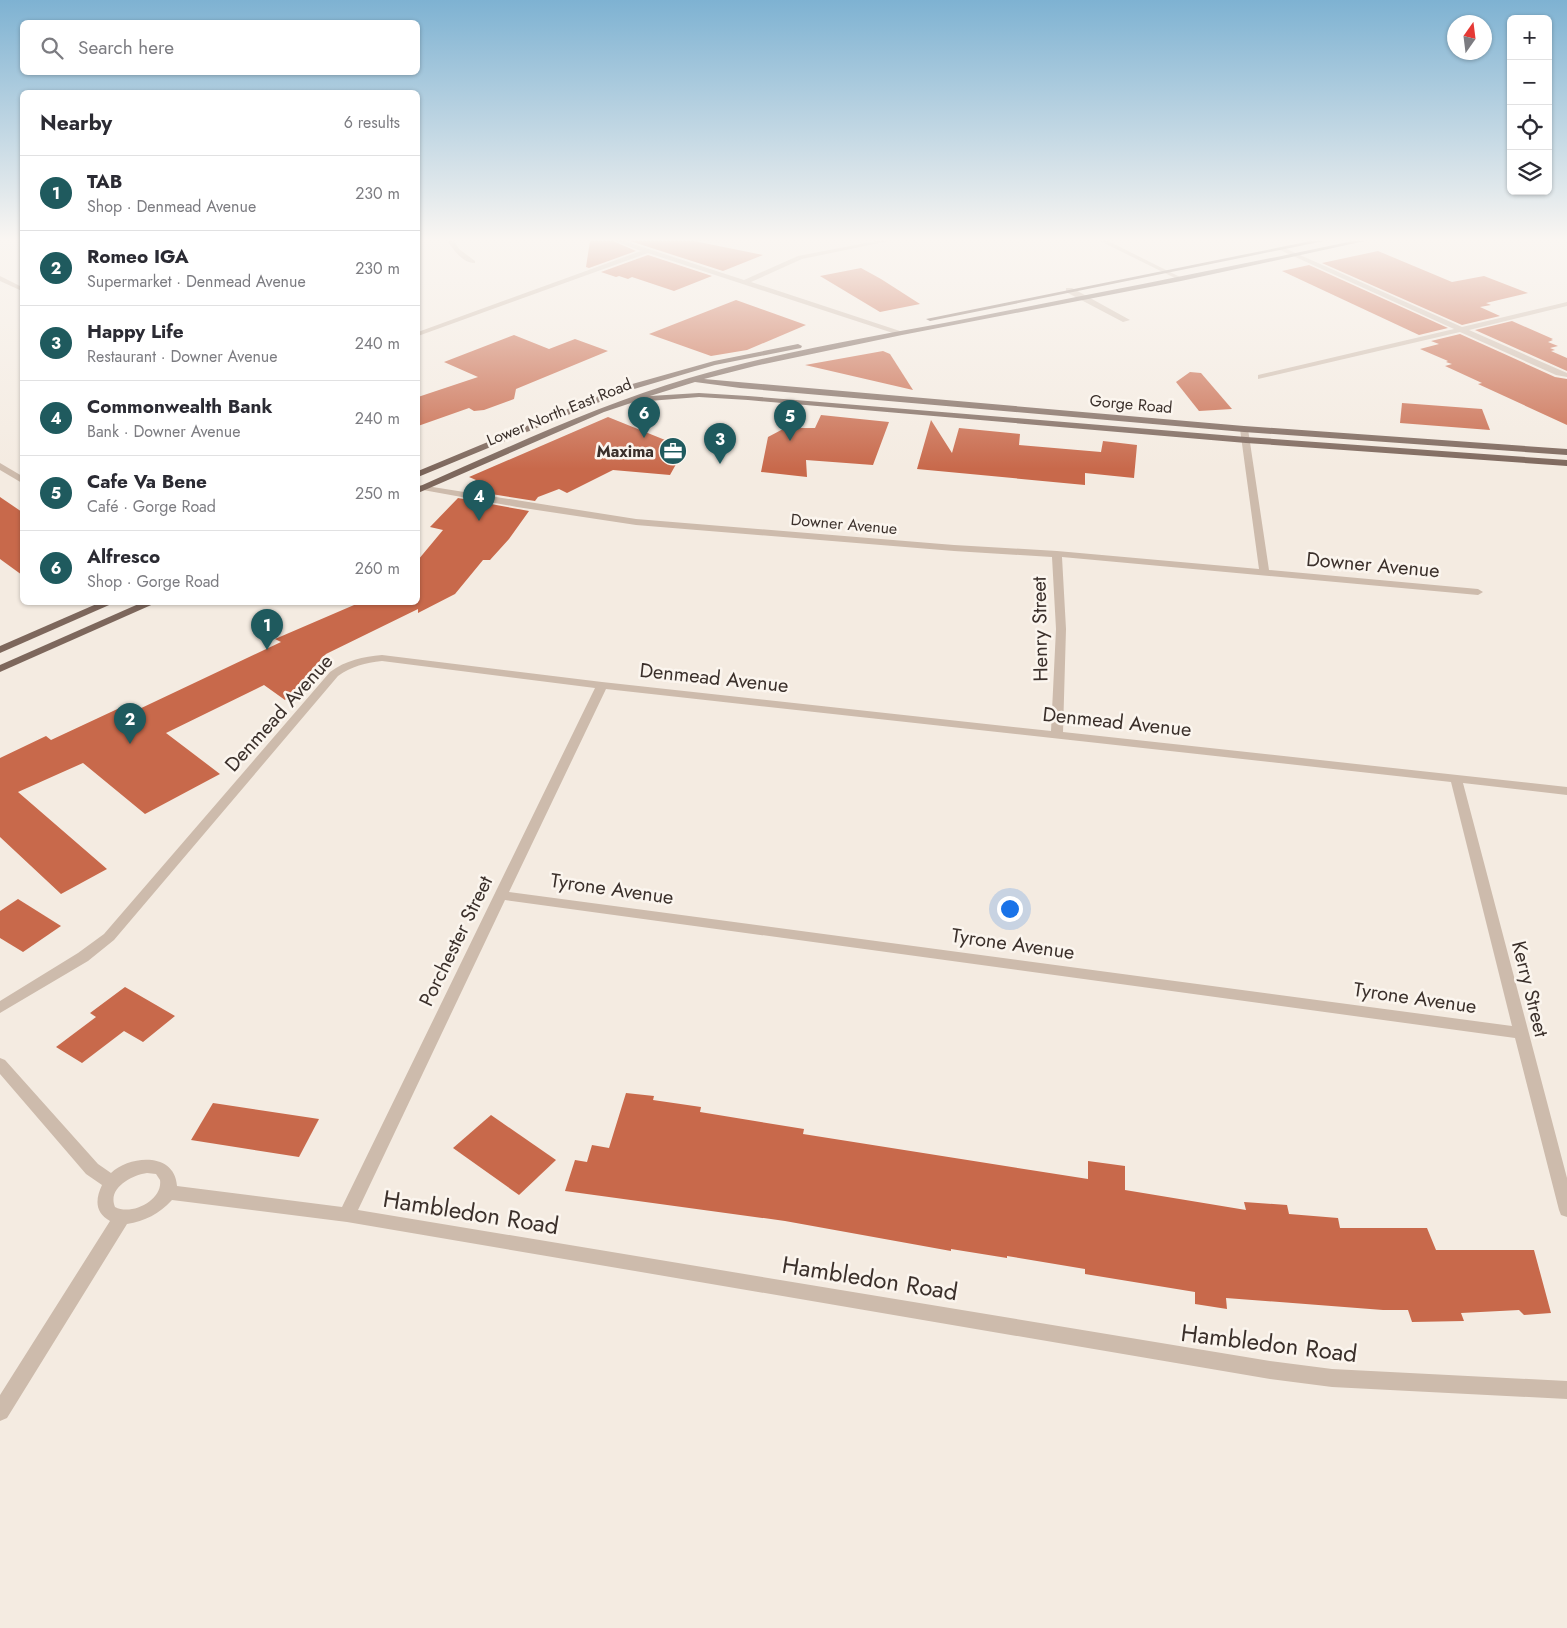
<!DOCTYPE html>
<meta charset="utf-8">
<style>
body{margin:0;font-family:Jost,sans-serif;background:#f2f2f3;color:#2b2b33}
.controls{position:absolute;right:15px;top:15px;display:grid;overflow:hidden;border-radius:8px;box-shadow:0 1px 4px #0004}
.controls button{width:45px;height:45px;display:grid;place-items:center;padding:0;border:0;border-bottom:1px solid #e1e1e2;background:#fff;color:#2b2b33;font:25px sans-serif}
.compass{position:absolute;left:1447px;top:15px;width:45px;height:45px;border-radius:50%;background:#fff;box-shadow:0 1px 4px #0004;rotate:14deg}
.you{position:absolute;left:1009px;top:908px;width:18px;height:18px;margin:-12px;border:4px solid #fff;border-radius:50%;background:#1a73e8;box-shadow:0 0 0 8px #1a73e833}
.badge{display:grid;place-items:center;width:32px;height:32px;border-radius:50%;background:#1f5a5e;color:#fff;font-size:16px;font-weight:700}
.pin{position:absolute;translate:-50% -41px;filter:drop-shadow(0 1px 2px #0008)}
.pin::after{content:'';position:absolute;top:26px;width:18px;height:15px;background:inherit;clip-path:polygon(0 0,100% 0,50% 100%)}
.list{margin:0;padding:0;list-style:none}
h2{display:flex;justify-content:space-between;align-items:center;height:65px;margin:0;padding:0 20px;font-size:21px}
h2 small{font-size:16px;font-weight:400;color:#7c7c81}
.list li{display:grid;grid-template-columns:32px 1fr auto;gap:15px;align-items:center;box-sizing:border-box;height:75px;padding:0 20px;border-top:1px solid #e1e1e2}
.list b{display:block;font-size:19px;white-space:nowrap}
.list p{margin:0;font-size:16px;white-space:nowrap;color:#7c7c81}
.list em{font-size:16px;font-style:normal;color:#7c7c81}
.icon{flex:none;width:28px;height:28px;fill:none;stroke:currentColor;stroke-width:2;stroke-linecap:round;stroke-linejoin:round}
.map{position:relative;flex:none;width:1567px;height:1628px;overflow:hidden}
.search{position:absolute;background:#fff;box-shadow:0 1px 4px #0004;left:20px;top:20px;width:400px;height:55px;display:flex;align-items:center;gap:12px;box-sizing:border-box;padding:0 18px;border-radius:8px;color:#7c7c81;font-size:19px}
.panel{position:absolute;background:#fff;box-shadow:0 1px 4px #0004;left:20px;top:90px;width:400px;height:515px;border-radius:8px}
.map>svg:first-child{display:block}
</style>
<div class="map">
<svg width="1567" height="1628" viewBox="0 0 1567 1628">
<rect width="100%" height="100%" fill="#f4ebe1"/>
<g fill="#c8694b">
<path d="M590,241H613L636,251L589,268L586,267Z"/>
<path d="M630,241H694L763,255L723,271Z"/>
<path d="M1378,251L1452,282L1484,276L1528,293L1486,303L1491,305L1480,307L1500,316L1462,325L1322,263Z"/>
<path d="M648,255L712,276L674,291L632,277L628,279L619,276L616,277L601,272Z"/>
<path d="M1309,265L1448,328L1419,335L1282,271Z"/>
<path d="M861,268L881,279L920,304L880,312L820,276Z"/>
<path d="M736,300L806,325L747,350L711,356L649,334Z"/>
<path d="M1512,321L1553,339H1551L1553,340L1548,342L1558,346L1550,348L1555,350L1551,351L1567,358V371L1475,330Z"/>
<path d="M1460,334L1555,377L1567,379V425L1478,384L1482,383L1445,366L1452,364L1446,362L1448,361L1420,349L1439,344L1431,341Z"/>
<path d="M514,335L549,349L575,339L608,351L516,389L514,399L484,410L474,411L469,408L418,426V397L478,377L444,362Z"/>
<path d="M883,351L890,354L913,390L805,365Z"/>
<path d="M1190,372L1201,373L1232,409L1199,411L1176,382Z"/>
<path d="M1402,403L1482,409L1490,430L1400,423Z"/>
<path d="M821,415L889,422L873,465L806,460L807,477L761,472L768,437L785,428H815Z"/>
<path d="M608,417L685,448L670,475L613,470L567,493L559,489L538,497L535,501L466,490L476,480L469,477Z"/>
<path d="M931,420L952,453L959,428L1020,434L1019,445L1101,452L1103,441L1137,445L1134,478L1085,473V485L917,469Z"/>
<path d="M0,497L22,512V575L0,559Z"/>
<path d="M458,498L529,511L509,539L490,560H483L455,594L418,613V609L326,654L285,700L264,685L166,733L220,774L145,814L83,763L18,792L107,869L61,894L0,837V758L46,736L51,740L126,705L135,711L281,642L275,639L361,602H418V560L443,530L430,527Z"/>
<path d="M18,899L61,926L23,952L0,938V911Z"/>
<path d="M125,987L175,1016L143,1042L124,1031L82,1063L56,1047L96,1017L90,1013Z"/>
<path d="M626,1093L654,1096L653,1100L701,1107L700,1112L804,1129L803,1134L1088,1179V1161L1125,1166V1190L1246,1210L1244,1202L1287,1205L1289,1214L1338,1218L1340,1228H1427L1436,1250H1534L1551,1313L1524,1315L1519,1310L1461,1313L1464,1321L1412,1322L1408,1310H1383L1226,1298L1227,1309L1195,1304V1292L1085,1274V1269L1007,1256V1258L951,1249V1251L785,1221L565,1191L575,1160L587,1162L592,1145L609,1148Z"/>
<path d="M213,1103L319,1119L299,1157L191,1140Z"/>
<path d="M491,1115L556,1160L519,1195L453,1148Z"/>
</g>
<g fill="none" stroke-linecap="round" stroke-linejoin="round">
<g fill="#cdbbac" fill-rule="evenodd">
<path d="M448,241H454L459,249L475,261V263C464,264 453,250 448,241Z"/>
<path d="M615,241H624L744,280L798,256L876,241H889L802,259L751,282L906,333L899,335L648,253L418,336V332L641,251Z"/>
<path d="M1100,241H1108L1184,279L1179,280Z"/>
<path d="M1282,247L1462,327L1567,302V306L1469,330L1567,373V377L1556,375L1460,332L1258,379V375L1454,329L1280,250L1279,249Z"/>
<path d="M0,276L22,287V291L0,281Z"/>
<path d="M1066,288H1072L1130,320L1123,322L1066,292Z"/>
<path d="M1244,426L1248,429L1269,570L1478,589L1483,592L1478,595L1062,557L1066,629L1063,732L1567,787V795L1463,783L1567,1178V1217L1561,1215L1559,1210L1515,1038L505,900L358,1210L1270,1361L1332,1369L1567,1381V1399L1332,1387L1270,1379L347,1222L172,1200C159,1214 145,1221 127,1224L7,1418L0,1421V1395L110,1221C95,1213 95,1200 102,1185L86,1174L0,1074V1058L5,1060L98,1164L111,1173C130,1155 175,1152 177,1186L342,1207L595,688L382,661C365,663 352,666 338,676L114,940L88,961L0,1013V1001L78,953L104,934L330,672C346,660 363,657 382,655L602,682L1051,731L1056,629L1052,557L954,551L636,525L517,507L423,490L418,487L420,485L636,519L954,545L1057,551L1259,569L1240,429ZM606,689L1451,782L1512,1026L509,892ZM147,1173L156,1174L160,1180C163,1200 132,1216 115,1207C107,1188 132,1175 147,1173Z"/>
<path d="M0,463L22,476V483L0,470Z"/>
</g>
<g fill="#7d675c" fill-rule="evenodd">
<path d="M1311,241H1324L930,321L926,319Z"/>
<path d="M1353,241H1365L1181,281L902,335L755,366L704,379L1244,426L1567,449V455L1244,432L740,388L695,382L650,396L699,393L748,396L1246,437L1567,460V466L1246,443L748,400L699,397L649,401H646V398L604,412L418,493V487C507,448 595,406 689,378C781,351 877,336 970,318C1098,293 1225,268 1353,241Z"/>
<path d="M798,344L802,346L801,348L715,365L624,392L418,477V471L618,388L714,361Z"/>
<path d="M101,602H116L0,653V646Z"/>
<path d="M143,602H158L0,672V665Z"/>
</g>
</g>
<linearGradient id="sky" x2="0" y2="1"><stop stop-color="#7eb2d2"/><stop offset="0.51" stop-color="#faf6f2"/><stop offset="1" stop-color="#faf6f2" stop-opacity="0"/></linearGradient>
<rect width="1567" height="469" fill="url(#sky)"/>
<defs>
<symbol id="office-disc" viewBox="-11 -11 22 22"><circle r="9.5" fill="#1f5a5e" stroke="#fbf5ee"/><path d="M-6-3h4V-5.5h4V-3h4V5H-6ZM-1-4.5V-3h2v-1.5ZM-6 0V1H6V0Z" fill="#fff"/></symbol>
</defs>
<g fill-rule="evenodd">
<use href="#office-disc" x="657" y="435" width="32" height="32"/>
</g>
<g text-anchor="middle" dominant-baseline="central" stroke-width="5" stroke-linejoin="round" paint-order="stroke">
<g font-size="16" fill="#3b302b" stroke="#fbf5ee">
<text transform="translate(1131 404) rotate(5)">Gorge Road</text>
<text transform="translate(559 412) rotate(-22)">Lower North East Road</text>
<text transform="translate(844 524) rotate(5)">Downer Avenue</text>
</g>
<g font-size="16" font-weight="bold" fill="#3b302b" stroke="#fbf5ee" text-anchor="end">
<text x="654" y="451">Maxima</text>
</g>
<g font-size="20" fill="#3b302b" stroke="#fbf5ee">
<text transform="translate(1373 565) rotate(5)">Downer Avenue</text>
<text transform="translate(1040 629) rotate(-91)">Henry Street</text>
<text transform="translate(714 678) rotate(6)">Denmead Avenue</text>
<text transform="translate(279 713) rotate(-48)">Denmead Avenue</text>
<text transform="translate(1117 722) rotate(6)">Denmead Avenue</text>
<text transform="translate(612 889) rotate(8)">Tyrone Avenue</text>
<text transform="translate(456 941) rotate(-64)">Porchester Street</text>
<text transform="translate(1013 944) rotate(8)">Tyrone Avenue</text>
<text transform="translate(1530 989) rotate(76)">Kerry Street</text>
<text transform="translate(1415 998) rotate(8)">Tyrone Avenue</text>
</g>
<g font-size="24" fill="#3b302b" stroke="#fbf5ee">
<text transform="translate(471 1212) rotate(9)">Hambledon Road</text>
<text transform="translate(870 1278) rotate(9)">Hambledon Road</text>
<text transform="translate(1269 1343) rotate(7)">Hambledon Road</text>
</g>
</g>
</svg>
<div class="controls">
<button>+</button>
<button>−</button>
<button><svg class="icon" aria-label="locate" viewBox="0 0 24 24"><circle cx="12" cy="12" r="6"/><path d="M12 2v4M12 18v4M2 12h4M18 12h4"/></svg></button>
<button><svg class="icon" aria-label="layers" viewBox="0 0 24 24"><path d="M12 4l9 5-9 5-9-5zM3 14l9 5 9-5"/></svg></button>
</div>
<svg class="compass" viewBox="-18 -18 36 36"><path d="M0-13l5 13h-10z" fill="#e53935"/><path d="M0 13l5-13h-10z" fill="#7c7c81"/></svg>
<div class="you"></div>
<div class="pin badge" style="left:267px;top:650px">1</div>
<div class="pin badge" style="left:130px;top:744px">2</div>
<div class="pin badge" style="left:720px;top:464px">3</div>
<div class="pin badge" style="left:479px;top:521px">4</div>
<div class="pin badge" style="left:790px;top:441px">5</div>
<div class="pin badge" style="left:644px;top:438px">6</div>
<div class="search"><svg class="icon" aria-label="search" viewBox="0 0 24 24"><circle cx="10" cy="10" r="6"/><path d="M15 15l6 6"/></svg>Search here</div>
<section class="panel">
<h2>Nearby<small>6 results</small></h2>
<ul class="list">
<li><span class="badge">1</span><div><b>TAB</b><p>Shop · Denmead Avenue</p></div><em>230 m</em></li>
<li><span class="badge">2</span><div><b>Romeo IGA</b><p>Supermarket · Denmead Avenue</p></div><em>230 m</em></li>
<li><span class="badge">3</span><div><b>Happy Life</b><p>Restaurant · Downer Avenue</p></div><em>240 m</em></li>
<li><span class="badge">4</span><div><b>Commonwealth Bank</b><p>Bank · Downer Avenue</p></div><em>240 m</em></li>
<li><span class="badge">5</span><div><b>Cafe Va Bene</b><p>Café · Gorge Road</p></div><em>250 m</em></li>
<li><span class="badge">6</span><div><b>Alfresco</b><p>Shop · Gorge Road</p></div><em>260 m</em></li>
</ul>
</section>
</div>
